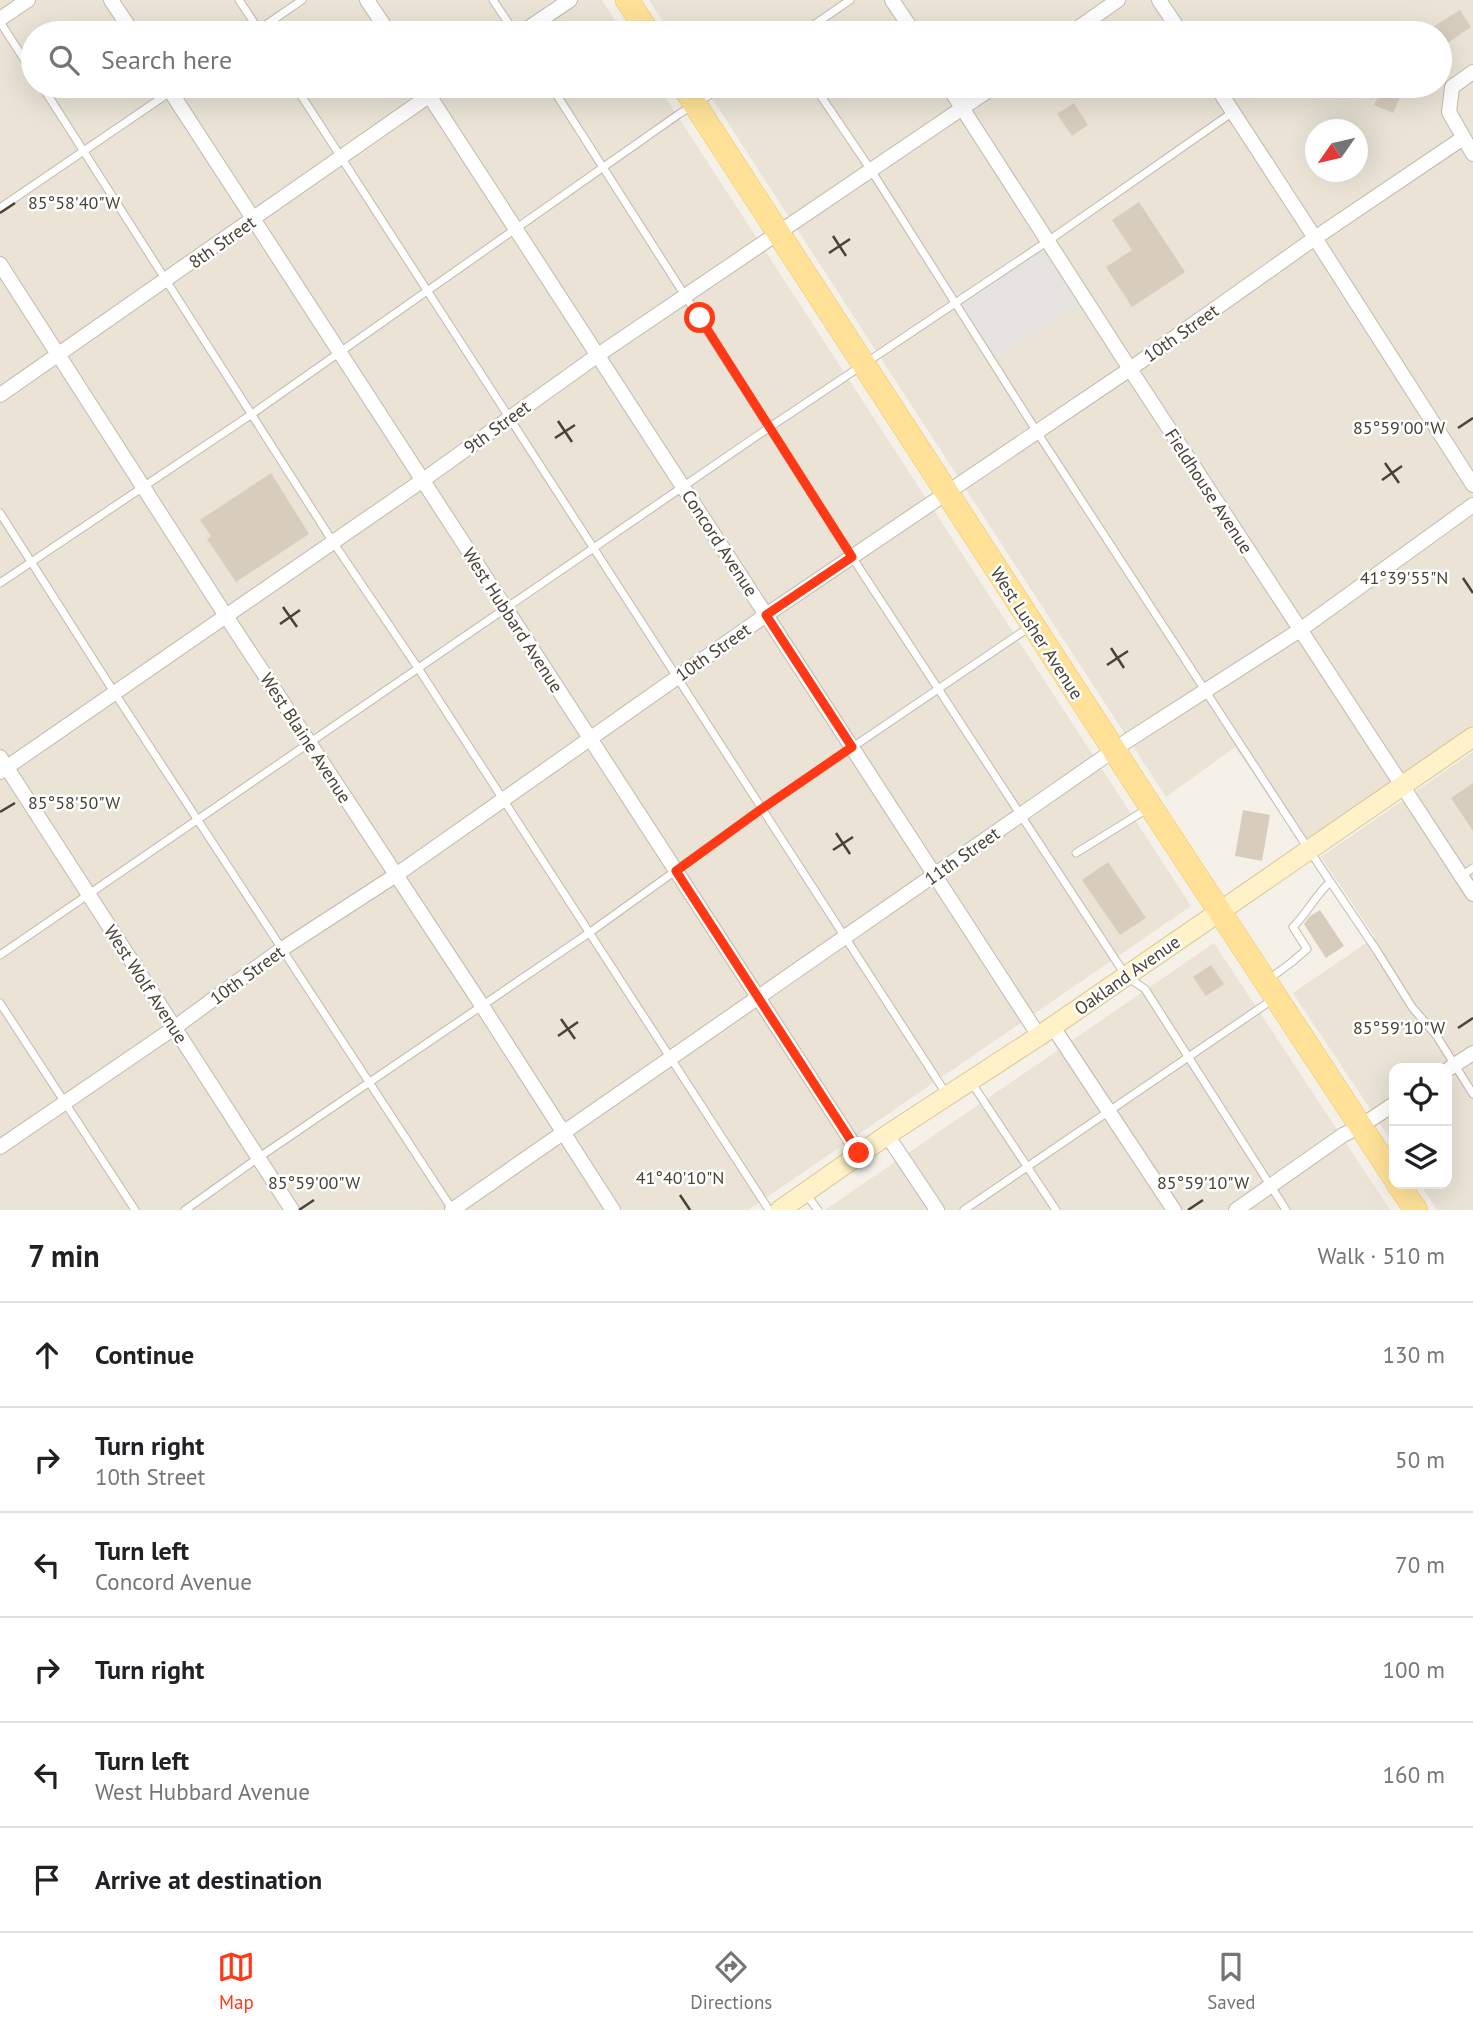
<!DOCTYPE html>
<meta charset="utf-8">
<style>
body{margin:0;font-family:"PT Sans",sans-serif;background:#f6f6f6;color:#202124}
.controls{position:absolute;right:21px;bottom:21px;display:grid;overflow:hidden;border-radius:14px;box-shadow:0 7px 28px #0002}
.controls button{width:63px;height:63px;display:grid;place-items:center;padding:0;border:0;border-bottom:2px solid #e0e0e0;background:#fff;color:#202124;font:35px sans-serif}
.compass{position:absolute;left:1305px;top:119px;width:63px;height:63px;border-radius:50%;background:#fff;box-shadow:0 7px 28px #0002;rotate:236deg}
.stop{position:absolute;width:21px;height:21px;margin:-16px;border:5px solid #ff3916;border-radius:50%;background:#fff}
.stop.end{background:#ff3916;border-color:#fff;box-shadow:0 2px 7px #0008}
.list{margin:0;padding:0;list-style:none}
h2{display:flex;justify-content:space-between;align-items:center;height:91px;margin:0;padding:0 28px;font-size:30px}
h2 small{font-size:23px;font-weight:400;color:#757577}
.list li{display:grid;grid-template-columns:46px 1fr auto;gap:21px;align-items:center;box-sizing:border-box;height:105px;padding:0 28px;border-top:2px solid #e0e0e0}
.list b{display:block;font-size:26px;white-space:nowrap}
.list p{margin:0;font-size:23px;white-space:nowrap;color:#757577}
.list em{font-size:23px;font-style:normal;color:#757577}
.icon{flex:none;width:38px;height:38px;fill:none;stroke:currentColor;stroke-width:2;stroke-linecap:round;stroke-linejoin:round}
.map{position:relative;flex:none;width:1473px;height:1210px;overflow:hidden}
.search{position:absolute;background:#fff;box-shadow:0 7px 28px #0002;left:21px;right:21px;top:21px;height:77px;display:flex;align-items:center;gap:18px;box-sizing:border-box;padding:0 24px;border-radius:38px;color:#757577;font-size:26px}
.sheet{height:721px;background:#fff}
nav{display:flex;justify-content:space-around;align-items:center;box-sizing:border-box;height:98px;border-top:2px solid #e0e0e0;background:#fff;font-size:19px;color:#757577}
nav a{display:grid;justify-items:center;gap:4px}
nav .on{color:#ff3916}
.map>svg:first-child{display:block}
</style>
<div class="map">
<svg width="1473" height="1210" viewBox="0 0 1473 1210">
<rect width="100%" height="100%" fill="#f5f1e9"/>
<g fill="#eae3d6" fill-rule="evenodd">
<path d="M0,0H602L623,33H33V86H658L1191,906L748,1210H0Z"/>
<path d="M649,0H1473V726L1301,844L1235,747L1166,797L704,86H1440V33H670ZM1316,130H1358V172H1316Z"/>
<path d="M1473,752V1210H1437L1420,1184H1447V1068H1394V1145L1293,993L1375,937L1321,857Z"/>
<path d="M1214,943L1390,1210H825Z"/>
</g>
<path fill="#e6e4e0" d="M1038,243L1078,305L996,358L956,296Z"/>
<g fill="#d8cdbd">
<path d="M1460,10L1471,27L1440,48V33H1423Z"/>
<path d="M1383,86H1405L1393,113L1374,105Z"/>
<path d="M1074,103L1088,125L1072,136L1057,114Z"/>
<path d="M1139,202L1185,272L1132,307L1106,267L1132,250L1112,220Z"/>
<path d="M271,473L309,534L236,582L207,539L211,536L200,520Z"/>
<path d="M1473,783V831L1451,798Z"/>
<path d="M1243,810L1270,815L1262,861L1235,856Z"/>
<path d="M1108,862L1146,918L1120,935L1082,880Z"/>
<path d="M1320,910L1344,946L1326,958L1304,924L1310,916Z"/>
<path d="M1211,965L1224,984L1206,996L1193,977Z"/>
</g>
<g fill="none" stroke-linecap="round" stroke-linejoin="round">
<defs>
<g id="lane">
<path d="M239,0L261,33"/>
<path d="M493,0L515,33"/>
<path d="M0,22L33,73"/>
<path d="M254,33L302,0"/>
<path d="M802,33L850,0"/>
<path d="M42,86L333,542L418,668L769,1210"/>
<path d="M295,86L947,1095"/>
<path d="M551,86L852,557L1126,976L1145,989L1286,1210"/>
<path d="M814,86L871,170L1037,432L1309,850L1377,951L1412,1007L1436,1035L1473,1094"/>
<path d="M0,208L179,86"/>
<path d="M0,513L114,692L452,1209"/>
<path d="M0,583L252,414L679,114L724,86"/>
<path d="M1076,853L1147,809"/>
<path d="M1461,876L1473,868"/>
<path d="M0,955L770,427L1048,241L1233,112"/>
<path d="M1269,979L1292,962L1307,949L1293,927C1307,913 1315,896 1330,882"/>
<path d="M0,1003L135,1210"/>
<path d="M971,1082L1056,1210"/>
<path d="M805,1193L818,1210"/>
<path d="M185,1210L258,1158L589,933L763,808L1031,626"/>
<path d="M964,1210L1272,1000"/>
</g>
<g id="street">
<path d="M111,0L133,33"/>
<path d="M367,0L389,33"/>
<path d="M892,0L914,33"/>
<path d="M1159,0L1181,33"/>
<path d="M0,19L28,0"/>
<path d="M521,33L570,0"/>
<path d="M1071,33L1118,0"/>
<path d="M1473,72L1452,87L1449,112L1473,154"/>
<path d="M167,86L859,1153"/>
<path d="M423,86L1039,1036"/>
<path d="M948,86L1130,369L1473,894"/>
<path d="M1216,86L1315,238L1473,485"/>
<path d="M0,264L226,616L481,1004L613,1210"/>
<path d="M0,395L443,86"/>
<path d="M0,757L292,1210"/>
<path d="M0,772L423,480L598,355L995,86"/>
<path d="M1053,1027L1174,1210"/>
<path d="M1447,1070L1473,1053"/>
<path d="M887,1135L937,1210"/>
<path d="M0,1147L174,1028L282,949L396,875L766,615L1130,369L1315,238L1463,138"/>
<path d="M452,1210L1127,741L1300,630L1473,505"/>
<path d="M1236,1210L1343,1135L1361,1126L1394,1104"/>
</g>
<path id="secondary" d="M780,1210L887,1135L1039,1036L1473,737"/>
<g id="primary">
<path d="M627,0L649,33"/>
<path d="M683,86L1151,807L1394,1177"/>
<path d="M1398,1184L1416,1210"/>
</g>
</defs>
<use href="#lane" stroke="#c2b9aa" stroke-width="9"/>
<use href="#street" stroke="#c2b9aa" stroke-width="16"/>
<use href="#secondary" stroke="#d8c696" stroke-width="21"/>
<use href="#primary" stroke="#ecc260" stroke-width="24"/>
<use href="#lane" stroke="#fff" stroke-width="7"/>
<use href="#street" stroke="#fff" stroke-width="14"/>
<use href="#secondary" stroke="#fff2c9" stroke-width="19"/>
<use href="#primary" stroke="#ffe298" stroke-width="23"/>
</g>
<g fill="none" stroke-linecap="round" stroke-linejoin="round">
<path stroke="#ff3916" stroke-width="9" d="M700,318L852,557L766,615L852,747L763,808L676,871L859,1153"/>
</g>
<path fill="none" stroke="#494236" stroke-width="2.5" d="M0,213L15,203M833,236L846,256M829,253L850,239M558,421L572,442M1458,428L1473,418M555,438L575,425M1385,463L1399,483M1382,480L1402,466M1463,578L1473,593M283,607L297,627M280,624L300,610M1111,648L1124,668M1107,665L1128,651M0,812L15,803M836,833L850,854M833,850L853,837M561,1019L575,1039M1458,1028L1473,1018M558,1036L578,1022M680,1195L690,1210M299,1210L314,1200M1188,1210L1203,1200"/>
<g text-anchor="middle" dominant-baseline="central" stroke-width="5" stroke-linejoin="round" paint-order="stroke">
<g font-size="18" fill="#494236" stroke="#fff">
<text transform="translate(222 242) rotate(-35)">8th Street</text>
<text transform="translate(1181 333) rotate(-35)">10th Street</text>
<text transform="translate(497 427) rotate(-36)">9th Street</text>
<text transform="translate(1209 491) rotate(57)">Fieldhouse Avenue</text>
<text transform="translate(720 543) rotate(57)">Concord Avenue</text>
<text transform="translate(513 620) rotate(57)">West Hubbard Avenue</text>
<text transform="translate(1037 633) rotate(57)">West Lusher Avenue</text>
<text transform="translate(713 652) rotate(-35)">10th Street</text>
<text transform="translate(306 738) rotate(57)">West Blaine Avenue</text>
<text transform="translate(962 856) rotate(-35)">11th Street</text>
<text transform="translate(247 975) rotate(-36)">10th Street</text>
<text transform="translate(1127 975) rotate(-35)">Oakland Avenue</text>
<text transform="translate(146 984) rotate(57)">West Wolf Avenue</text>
</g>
</g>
<g font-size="18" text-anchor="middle" fill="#494236" stroke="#fff" stroke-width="5" stroke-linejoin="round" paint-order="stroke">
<text x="74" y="209">85°58'40"W</text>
<text x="1399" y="434">85°59'00"W</text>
<text x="1404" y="584">41°39'55"N</text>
<text x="74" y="809">85°58'50"W</text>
<text x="1399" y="1034">85°59'10"W</text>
<text x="680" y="1184">41°40'10"N</text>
<text x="314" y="1189">85°59'00"W</text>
<text x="1203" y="1189">85°59'10"W</text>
</g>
</svg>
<div class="controls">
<button><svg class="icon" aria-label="locate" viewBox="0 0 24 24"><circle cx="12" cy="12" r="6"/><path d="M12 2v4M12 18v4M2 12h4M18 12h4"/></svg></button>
<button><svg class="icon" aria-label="layers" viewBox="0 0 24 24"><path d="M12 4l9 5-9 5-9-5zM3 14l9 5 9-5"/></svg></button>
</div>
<svg class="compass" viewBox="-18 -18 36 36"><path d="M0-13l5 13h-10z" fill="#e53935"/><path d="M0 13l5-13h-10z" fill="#757577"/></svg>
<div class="stop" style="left:700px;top:318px"></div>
<div class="stop end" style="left:859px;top:1153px"></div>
<div class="search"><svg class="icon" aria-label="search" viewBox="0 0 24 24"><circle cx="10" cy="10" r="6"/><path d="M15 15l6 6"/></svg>Search here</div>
</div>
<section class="sheet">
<h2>7 min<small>Walk · 510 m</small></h2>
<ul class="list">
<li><svg class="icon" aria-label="ahead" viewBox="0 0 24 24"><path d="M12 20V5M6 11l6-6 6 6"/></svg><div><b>Continue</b></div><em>130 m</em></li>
<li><svg class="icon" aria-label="right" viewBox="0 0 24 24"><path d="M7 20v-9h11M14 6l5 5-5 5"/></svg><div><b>Turn right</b><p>10th Street</p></div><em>50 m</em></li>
<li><svg class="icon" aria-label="left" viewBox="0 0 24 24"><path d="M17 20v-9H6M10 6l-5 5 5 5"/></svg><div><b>Turn left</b><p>Concord Avenue</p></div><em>70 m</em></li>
<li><svg class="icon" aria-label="right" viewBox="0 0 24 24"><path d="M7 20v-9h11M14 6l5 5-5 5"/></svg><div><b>Turn right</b></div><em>100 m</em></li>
<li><svg class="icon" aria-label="left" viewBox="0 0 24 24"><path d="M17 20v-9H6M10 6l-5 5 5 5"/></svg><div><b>Turn left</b><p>West Hubbard Avenue</p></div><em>160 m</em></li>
<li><svg class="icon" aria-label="arrive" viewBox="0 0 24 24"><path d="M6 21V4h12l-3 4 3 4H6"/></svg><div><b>Arrive at destination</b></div></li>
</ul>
</section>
<nav>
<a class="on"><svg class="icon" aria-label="map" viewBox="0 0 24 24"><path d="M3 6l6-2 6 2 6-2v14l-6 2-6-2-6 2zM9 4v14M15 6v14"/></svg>Map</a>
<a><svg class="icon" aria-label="directions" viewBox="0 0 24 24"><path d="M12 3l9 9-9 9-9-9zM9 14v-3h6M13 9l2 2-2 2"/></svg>Directions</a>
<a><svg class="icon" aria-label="saved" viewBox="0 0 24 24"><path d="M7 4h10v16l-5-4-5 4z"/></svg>Saved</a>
</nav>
